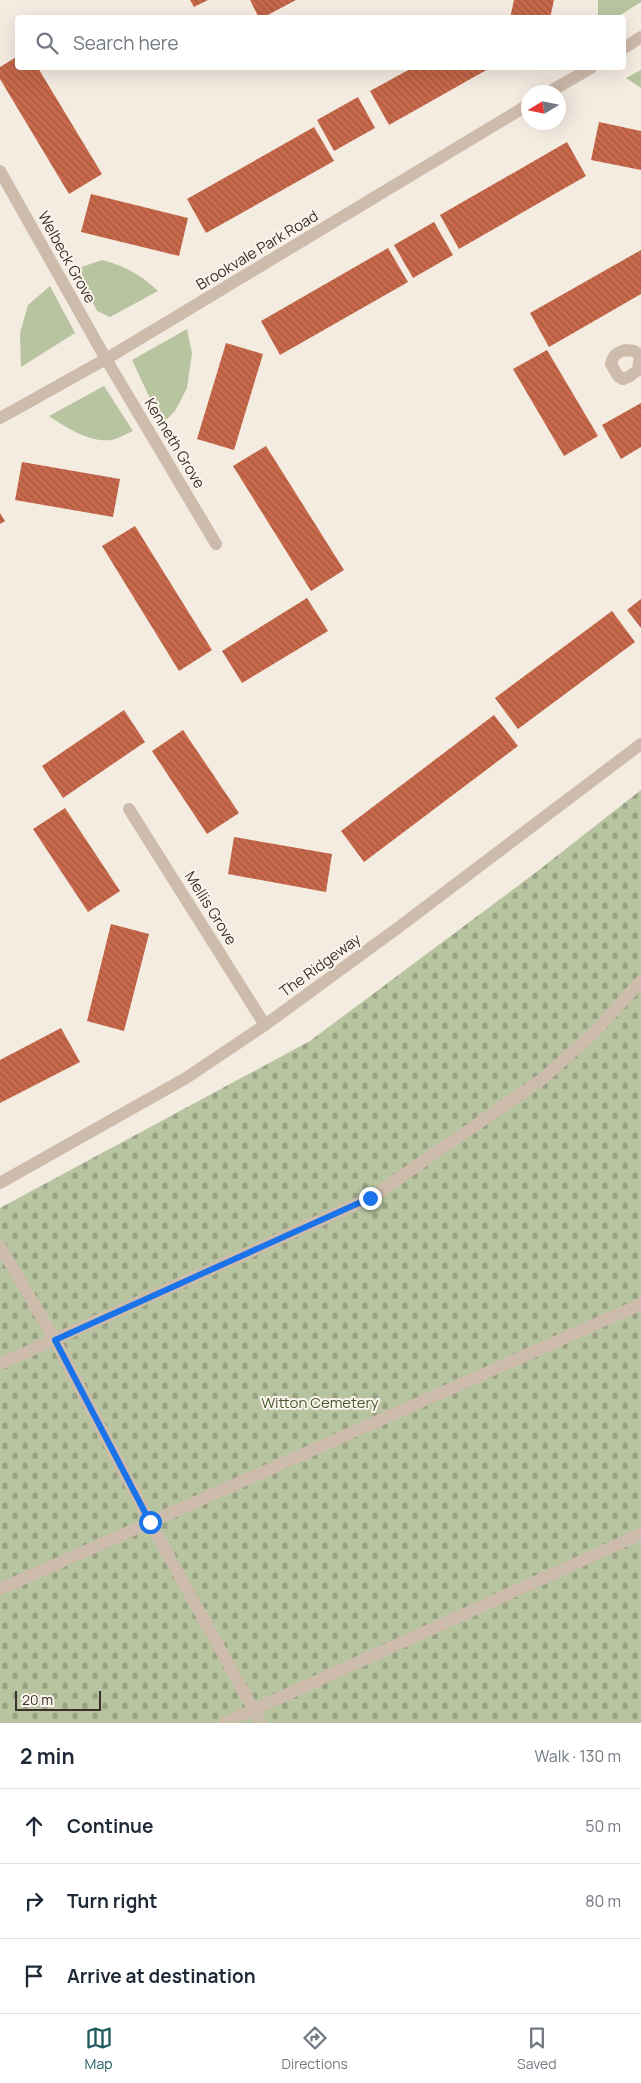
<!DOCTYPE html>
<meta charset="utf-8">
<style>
body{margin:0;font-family:Manrope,sans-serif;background:#f6f6f7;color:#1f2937}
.compass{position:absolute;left:521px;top:85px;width:45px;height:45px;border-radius:50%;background:#fff;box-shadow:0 5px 20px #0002;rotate:260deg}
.scale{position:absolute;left:15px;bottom:12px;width:86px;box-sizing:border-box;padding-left:5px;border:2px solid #3b302b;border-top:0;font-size:14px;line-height:18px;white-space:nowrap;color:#3b302b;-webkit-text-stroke:4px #fbf5ee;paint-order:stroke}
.stop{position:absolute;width:15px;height:15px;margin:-11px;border:4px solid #1a73e8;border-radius:50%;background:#fff}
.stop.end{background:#1a73e8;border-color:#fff;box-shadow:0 1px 5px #0008}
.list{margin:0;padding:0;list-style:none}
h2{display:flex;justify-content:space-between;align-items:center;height:65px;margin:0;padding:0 20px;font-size:21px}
h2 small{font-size:16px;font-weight:400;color:#747a83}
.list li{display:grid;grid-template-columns:32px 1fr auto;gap:15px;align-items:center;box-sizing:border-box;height:75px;padding:0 20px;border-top:1px solid #e0e1e3}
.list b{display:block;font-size:19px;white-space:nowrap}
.list em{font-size:16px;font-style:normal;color:#747a83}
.icon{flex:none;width:28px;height:28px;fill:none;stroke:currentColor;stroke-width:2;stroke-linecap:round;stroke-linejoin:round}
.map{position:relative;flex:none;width:641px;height:1723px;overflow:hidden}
.search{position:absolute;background:#fff;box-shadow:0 5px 20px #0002;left:15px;right:15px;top:15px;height:55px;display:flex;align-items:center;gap:12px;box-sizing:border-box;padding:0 18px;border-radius:5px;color:#747a83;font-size:19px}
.sheet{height:290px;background:#fff}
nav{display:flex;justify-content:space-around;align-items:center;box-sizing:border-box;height:70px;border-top:1px solid #e0e1e3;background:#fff;font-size:14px;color:#747a83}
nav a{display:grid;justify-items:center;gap:2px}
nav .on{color:#1f5a5e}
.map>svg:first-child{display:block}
</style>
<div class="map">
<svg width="641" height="1723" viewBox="0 0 641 1723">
<defs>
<pattern id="cemetery-stones" width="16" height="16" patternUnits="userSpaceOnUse" patternTransform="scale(1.25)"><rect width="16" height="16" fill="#b8c4a0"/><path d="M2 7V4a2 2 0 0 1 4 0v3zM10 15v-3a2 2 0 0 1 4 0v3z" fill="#97a083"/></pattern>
<pattern id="building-back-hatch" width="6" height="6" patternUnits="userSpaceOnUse" patternTransform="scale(1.25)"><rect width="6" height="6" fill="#c8694b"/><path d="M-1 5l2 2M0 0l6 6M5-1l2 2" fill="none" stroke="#a4573f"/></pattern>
</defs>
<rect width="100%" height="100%" fill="#f4ebe1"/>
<g fill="#b8c4a0">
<path d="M598,0H641V2L617,17H598Z"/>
<path d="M641,70V88L626,78Z"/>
<path d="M102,260C127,267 138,273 158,291L110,317L97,311L76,269Z"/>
<path d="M50,286L75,333L21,367L20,333L28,305Z"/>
<path d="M187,329L192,353L187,388L175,411L162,424L132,360Z"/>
<path d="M104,386L133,431C126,434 118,439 111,440C90,443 65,427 49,416Z"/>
</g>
<path fill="url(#cemetery-stones)" d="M641,790V1723H0V1208L310,1041L539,870Z"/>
<g fill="url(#building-back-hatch)">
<path d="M190,0H208L194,7Z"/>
<path d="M250,0H296L262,18H259Z"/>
<path d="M514,0H554L550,18H510Z"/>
<path d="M18,56V68H38L102,174L69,194L0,79V67Z"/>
<path d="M412,68H490L389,125L370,91Z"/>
<path d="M358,97L375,128L334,151L317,120Z"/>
<path d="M599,122L641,131V170L591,160Z"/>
<path d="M314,127L334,161L206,233L187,199Z"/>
<path d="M567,142L586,176L459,249L440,215Z"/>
<path d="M91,194L188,218L179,256L81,232Z"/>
<path d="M434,222L453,255L413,278L394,245Z"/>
<path d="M388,248L408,282L280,355L261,321Z"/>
<path d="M641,250V294L549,347L530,313Z"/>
<path d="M226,343L263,354L234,450L197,439Z"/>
<path d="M547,350L598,436L564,456L513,369Z"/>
<path d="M641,403V447L621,459L602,425Z"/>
<path d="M266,446L344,570L311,591L233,466Z"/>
<path d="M22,462L120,479L113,517L15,500Z"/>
<path d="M0,513L5,521L0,524Z"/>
<path d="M135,526L212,650L179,671L102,546Z"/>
<path d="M307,598L328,631L242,683L222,651Z"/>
<path d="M641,599V628L627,610Z"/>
<path d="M612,611L635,642L518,729L495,698Z"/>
<path d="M124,710L145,742L63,798L42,766Z"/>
<path d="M494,715L518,746L364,862L341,831Z"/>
<path d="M183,730L239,813L207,834L152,751Z"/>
<path d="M65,808L120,891L88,912L33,829Z"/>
<path d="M234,837L332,854L326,892L228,874Z"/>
<path d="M111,924L149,934L124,1031L87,1021Z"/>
<path d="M61,1028L80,1062L0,1103V1060Z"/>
</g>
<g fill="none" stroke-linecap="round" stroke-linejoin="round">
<g stroke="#cdbbac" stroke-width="12">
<path d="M0,1246L55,1340L150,1522L261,1723"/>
<path d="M0,1364L370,1198L541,1080L593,1034L641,981"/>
<path d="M0,1589L641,1304"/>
<path d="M224,1723L641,1534"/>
</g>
<g stroke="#cdbbac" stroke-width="12">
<path d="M624,48L641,37"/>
<path d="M549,92L591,68"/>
<path d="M0,171L106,359L216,544"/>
<path d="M626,350L634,351L640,355L638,370L630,376L623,379L618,376L611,364C613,355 617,352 626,350Z"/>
<path d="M0,418L106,359L528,105"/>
<path d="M129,809L265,1025"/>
<path d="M0,1183L186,1078L265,1025L399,927L641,744"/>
</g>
</g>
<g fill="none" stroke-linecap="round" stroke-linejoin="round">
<path stroke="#1a73e8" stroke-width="6" d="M150,1522L55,1340L370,1198"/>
</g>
<g text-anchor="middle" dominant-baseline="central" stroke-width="4" stroke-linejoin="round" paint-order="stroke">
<g font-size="15" fill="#3b302b" stroke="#fbf5ee">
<text transform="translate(257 250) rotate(-31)">Brookvale Park Road</text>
<text transform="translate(67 257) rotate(61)">Welbeck Grove</text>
<text transform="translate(175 443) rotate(59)">Kenneth Grove</text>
<text transform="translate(211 908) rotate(58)">Mellis Grove</text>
<text transform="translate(320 965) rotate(-36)">The Ridgeway</text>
</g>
<g font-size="15" fill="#4a5a2e" stroke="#fbf5ee">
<text x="320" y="1402">Witton Cemetery</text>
</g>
</g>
</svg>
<svg class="compass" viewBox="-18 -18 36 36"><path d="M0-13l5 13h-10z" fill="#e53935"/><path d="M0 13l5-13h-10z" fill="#747a83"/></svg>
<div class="scale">20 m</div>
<div class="stop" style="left:150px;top:1522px"></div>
<div class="stop end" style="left:370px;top:1198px"></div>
<div class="search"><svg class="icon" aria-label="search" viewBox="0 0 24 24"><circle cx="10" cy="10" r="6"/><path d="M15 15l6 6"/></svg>Search here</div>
</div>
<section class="sheet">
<h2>2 min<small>Walk · 130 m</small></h2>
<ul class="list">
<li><svg class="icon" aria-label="ahead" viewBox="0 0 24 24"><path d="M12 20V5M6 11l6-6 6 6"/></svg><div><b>Continue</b></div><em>50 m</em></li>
<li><svg class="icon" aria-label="right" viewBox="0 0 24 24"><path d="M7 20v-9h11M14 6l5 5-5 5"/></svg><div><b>Turn right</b></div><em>80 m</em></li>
<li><svg class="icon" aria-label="arrive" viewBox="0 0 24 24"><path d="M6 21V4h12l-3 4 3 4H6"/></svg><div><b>Arrive at destination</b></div></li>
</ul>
</section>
<nav>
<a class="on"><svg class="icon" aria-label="map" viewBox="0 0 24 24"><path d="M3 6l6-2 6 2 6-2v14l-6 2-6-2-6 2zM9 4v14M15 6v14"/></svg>Map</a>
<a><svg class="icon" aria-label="directions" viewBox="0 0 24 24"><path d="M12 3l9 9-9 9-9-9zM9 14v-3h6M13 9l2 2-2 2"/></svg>Directions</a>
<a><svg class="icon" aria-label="saved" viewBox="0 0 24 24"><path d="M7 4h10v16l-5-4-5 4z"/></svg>Saved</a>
</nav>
